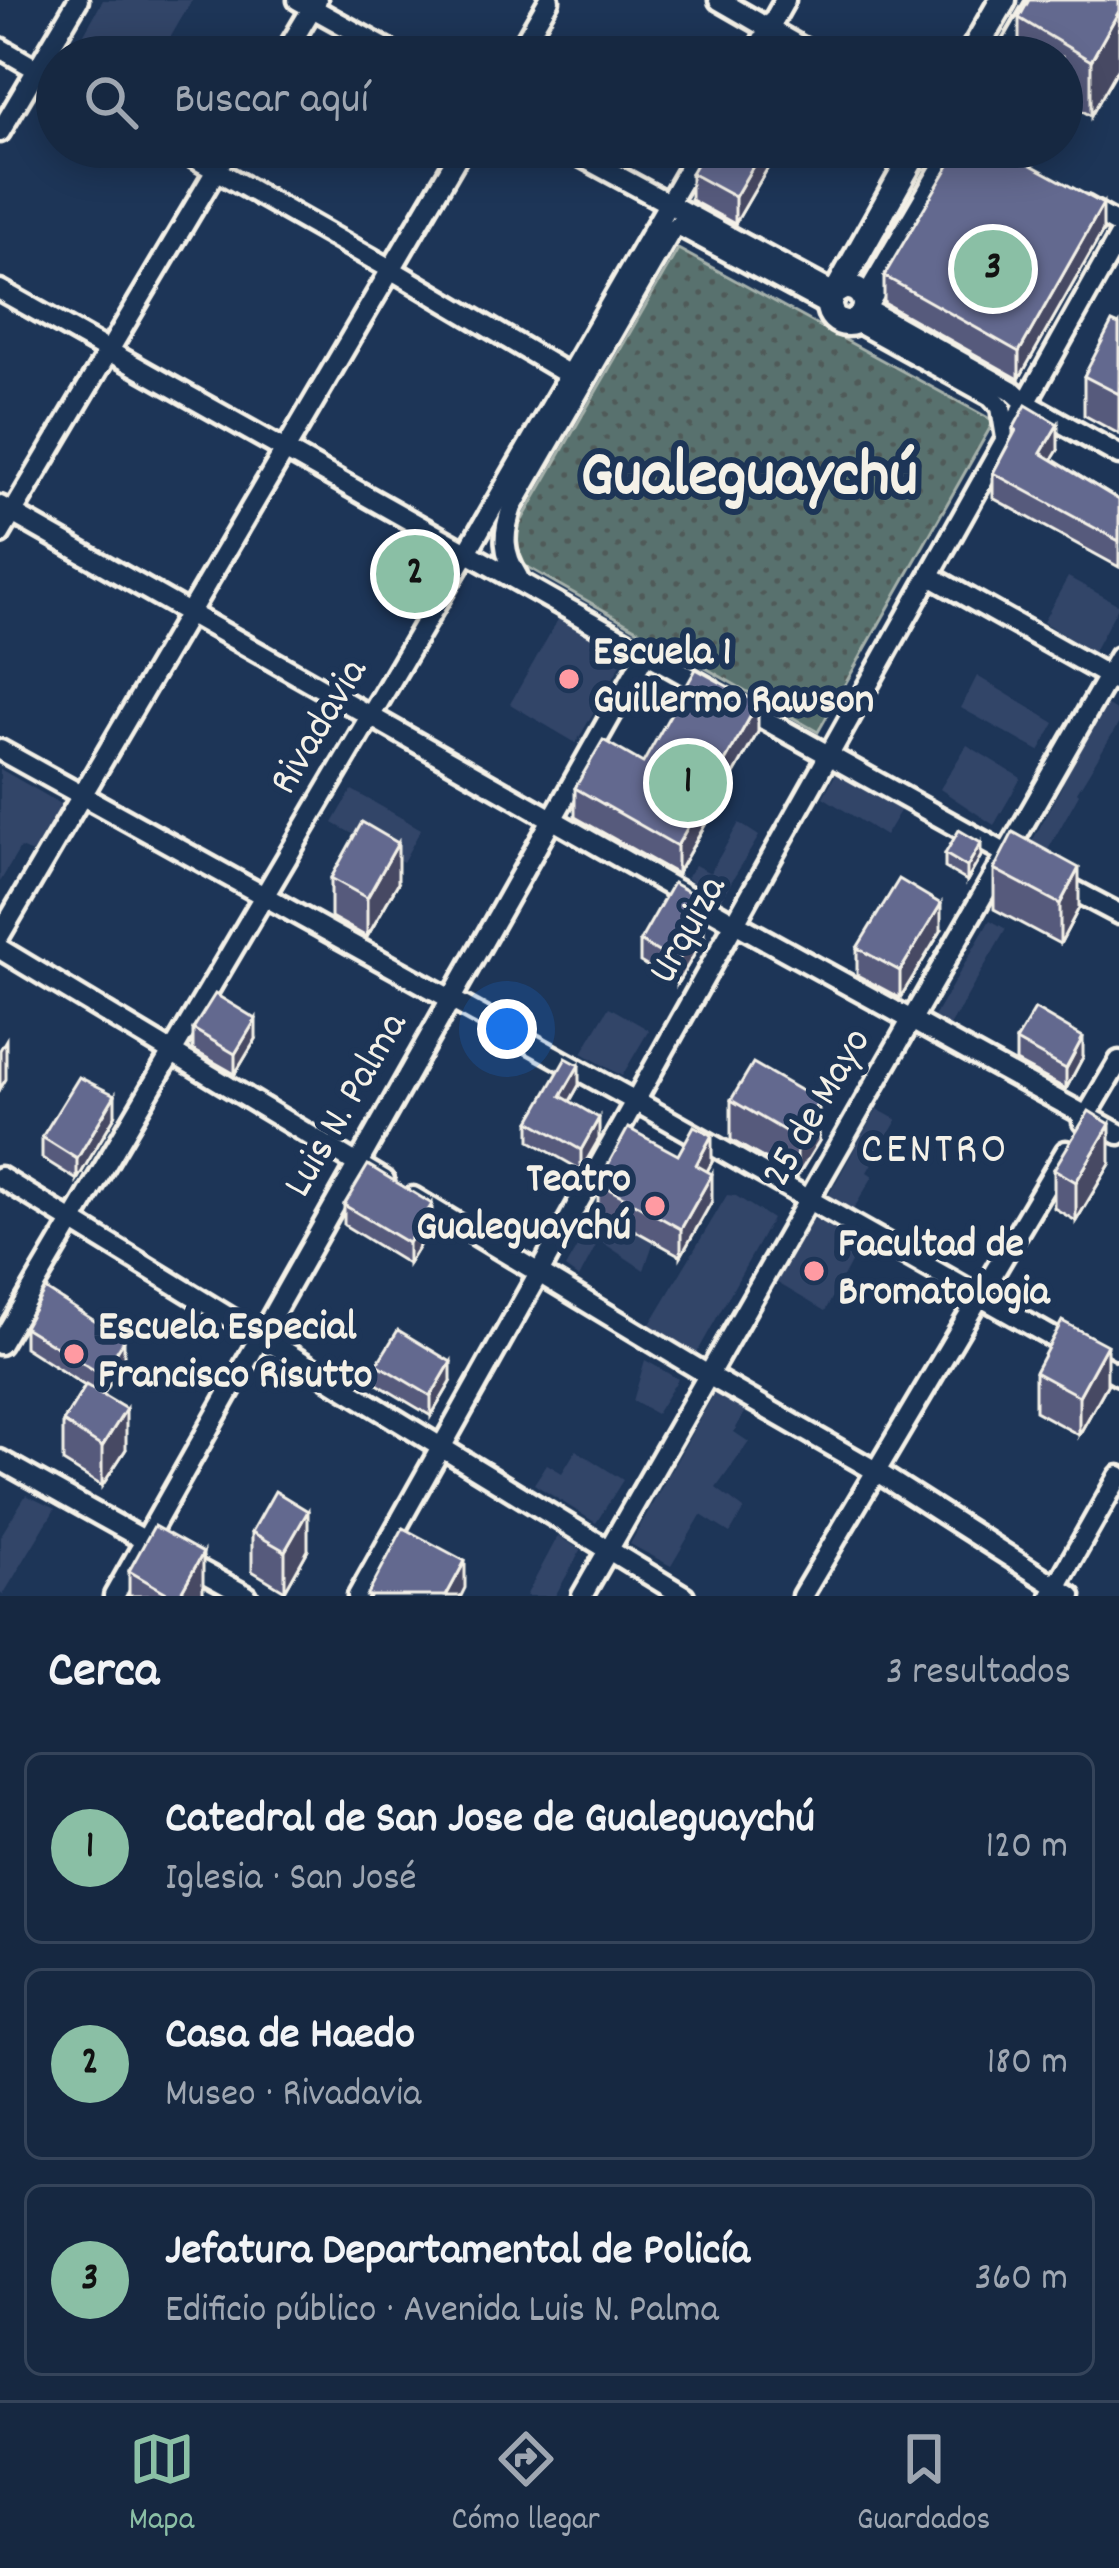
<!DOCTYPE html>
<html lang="es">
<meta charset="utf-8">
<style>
body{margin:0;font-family:Dekko,sans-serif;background:#23344c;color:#f1f3f6}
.you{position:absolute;left:507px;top:1029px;width:42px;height:42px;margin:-30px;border:9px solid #fff;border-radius:50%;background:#1a73e8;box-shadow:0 0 0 18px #1a73e833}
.badge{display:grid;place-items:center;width:78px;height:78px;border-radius:50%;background:#8abfa5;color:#111;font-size:39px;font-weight:700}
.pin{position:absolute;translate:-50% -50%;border:6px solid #fff;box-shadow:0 3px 12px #0006}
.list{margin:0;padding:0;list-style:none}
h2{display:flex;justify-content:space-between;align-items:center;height:156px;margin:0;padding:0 48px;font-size:51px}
h2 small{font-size:39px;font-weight:400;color:#9ea6b1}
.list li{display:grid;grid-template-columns:78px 1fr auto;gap:36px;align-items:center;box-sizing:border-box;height:192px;margin:0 24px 24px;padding:0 24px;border:3px solid #35445a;border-radius:18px}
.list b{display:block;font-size:45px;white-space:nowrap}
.list p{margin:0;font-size:39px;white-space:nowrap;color:#9ea6b1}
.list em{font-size:39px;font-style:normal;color:#9ea6b1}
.icon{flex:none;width:66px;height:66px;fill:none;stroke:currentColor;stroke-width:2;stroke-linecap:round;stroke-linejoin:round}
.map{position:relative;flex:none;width:1119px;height:1596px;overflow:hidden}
.search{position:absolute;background:#162841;box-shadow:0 6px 30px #0003;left:36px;right:36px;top:36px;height:132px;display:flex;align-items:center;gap:30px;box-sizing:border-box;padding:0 42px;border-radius:66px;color:#9ea6b1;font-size:45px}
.sheet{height:804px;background:#162841}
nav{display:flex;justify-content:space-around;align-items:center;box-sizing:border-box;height:168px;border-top:3px solid #35445a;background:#162841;font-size:33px;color:#9ea6b1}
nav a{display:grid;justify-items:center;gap:6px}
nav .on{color:#8abfa5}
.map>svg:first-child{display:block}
</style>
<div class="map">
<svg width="1119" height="1596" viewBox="0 0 1119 1596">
<defs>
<pattern id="grass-tufts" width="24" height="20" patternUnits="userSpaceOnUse" patternTransform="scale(3)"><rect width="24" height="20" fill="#58716e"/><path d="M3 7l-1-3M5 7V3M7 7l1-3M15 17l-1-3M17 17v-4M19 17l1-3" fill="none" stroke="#505a58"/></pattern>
<pattern id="park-dots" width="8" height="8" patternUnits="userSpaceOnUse" patternTransform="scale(3)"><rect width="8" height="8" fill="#58716e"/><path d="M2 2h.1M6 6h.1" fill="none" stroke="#505a58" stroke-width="1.8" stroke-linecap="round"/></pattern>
</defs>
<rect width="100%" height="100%" fill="#1d3557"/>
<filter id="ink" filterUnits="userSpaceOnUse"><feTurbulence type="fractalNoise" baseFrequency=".00833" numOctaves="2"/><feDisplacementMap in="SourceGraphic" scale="24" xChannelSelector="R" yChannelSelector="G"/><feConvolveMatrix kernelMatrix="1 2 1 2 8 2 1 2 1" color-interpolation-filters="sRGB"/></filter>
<g filter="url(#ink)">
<g fill="#324568">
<path d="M103,0H192L159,57H71Z"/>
<path d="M1068,577L1119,605L1093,653L1043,622Z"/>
<path d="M560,616L627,654L576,743L510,704Z"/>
<path d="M977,676L1055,723L1039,751L961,708Z"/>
<path d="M1106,705L1119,713V723L1077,792L1079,794L1044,857L1028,849L1063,784L1060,782Z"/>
<path d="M967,745L1021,778L994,825L940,789Z"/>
<path d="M0,769L61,804L32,853L20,848L0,882Z"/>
<path d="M837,772L903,806L885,836L823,797Z"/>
<path d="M352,790L421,829L403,862L333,823Z"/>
<path d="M739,823L759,836L721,899L686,878L695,865L710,873Z"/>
<path d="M990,920L1006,929L950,1026L934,1017Z"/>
<path d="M609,1007L649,1030L622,1076L582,1053Z"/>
<path d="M877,1109L897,1120L867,1172L873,1176L853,1210L828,1196Z"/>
<path d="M727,1195L736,1196L772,1219L697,1353L649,1326Z"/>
<path d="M598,1210L654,1241L644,1270L599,1240L579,1278L565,1268Z"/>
<path d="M825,1217L863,1240L825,1311L776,1282L812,1220Z"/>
<path d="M645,1360L678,1379L656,1414L633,1401Z"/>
<path d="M715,1392L746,1409L734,1432L749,1442L716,1488L744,1509L730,1533L701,1515L671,1566L630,1544Z"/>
<path d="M576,1450L623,1480L596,1523L534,1484L547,1464L562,1473Z"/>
<path d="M26,1495L55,1509L3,1595L0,1593V1537Z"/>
<path d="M558,1536L581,1550L555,1596H526Z"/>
</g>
<path fill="url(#grass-tufts)" stroke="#a6b1ab" stroke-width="3" d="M929,147L944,149L868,282L856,276Z"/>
<path fill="url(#park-dots)" stroke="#a6b1ab" stroke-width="3" d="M678,249L994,421L818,732L503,553Z"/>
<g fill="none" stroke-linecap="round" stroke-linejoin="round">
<defs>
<g id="minor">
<path d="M298,0L401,57"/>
<path d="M719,0L818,57"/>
<path d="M0,48L57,81"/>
<path d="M283,57L317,0"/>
<path d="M516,57L549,0"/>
<path d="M753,57L785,0"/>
<path d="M0,132L78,0"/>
<path d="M175,147L392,270L576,379"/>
<path d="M564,147L834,293"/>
<path d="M1085,206L1119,225"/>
<path d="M0,290L710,689"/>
<path d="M865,308L1013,391L1026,403L1119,455"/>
<path d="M855,321L991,396L1001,407L1006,438"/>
<path d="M0,506L735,923L1119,1134"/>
<path d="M0,534L230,147"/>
<path d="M930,576L1119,682"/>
<path d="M518,577C502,552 503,534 512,507L672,229L678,225L829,306"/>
<path d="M740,706L1019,861"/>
<path d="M0,750L635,1101L1119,1375"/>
<path d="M1060,883L1119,914"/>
<path d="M0,935L463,147"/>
<path d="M0,949L384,1180"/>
<path d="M1083,1122L1119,1061"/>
<path d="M0,1177L684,1596"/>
<path d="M413,1197L708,1375L874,1470L1071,1596"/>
<path d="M0,1344L467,552L701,147"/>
<path d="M0,1460L153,1545"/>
<path d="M183,1561L247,1596"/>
<path d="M114,1596L646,653"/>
<path d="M358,1596L1119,237"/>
<path d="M582,1596L1119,657"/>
<path d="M802,1596L1066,1151"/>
<path d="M1051,1596L1119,1476"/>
</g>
<g id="major">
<path d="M970,57L1003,0"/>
<path d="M1009,57L1042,0"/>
<circle cx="847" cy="305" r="18"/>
<path d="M838,290L918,147"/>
<path d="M865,304L957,147"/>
</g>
</defs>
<use href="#minor" stroke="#f4f1e8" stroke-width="27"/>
<use href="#major" stroke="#f4f1e8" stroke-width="33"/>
<use href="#minor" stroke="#1d3557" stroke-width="18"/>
<use href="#major" stroke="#1d3557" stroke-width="24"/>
</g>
<g fill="#565a7b" stroke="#f4f1e8" stroke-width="3">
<path d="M1119,0L1091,116L1062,99V57H1019V18Z"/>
<path d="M777,147V152L735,224L691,200V173Z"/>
<path d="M1103,231L1019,379L884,303V276Z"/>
<path d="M1119,325V434L1084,415V376Z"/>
<path d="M1013,429L1058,450L1052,459L1119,500V567L993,498V473L1013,435Z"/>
<path d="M758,732L677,874L575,817V788L643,763Z"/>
<path d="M945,854L981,856L967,881L945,868Z"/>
<path d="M994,869L1079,908L1060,944L994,909Z"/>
<path d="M331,878L398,883L367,937L331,917Z"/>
<path d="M941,931L900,998L857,975V948Z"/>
<path d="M704,938L677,984L640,962V941Z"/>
<path d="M193,1029L256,1039L235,1074L193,1050Z"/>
<path d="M1016,1041L1083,1057L1066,1089L1016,1062Z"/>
<path d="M579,1085L570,1101L599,1139L581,1170L530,1141V1121Z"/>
<path d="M731,1100L819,1141L797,1177L731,1140Z"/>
<path d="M115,1116L77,1180L42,1158V1137Z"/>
<path d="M678,1155L712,1162L707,1171L712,1201L681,1256L598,1210V1183Z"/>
<path d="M1110,1164L1076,1221L1054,1208V1169Z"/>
<path d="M344,1205L432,1225L408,1264L344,1225Z"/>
<path d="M24,1327L124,1361L103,1395L126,1449L102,1486L63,1462V1422L85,1386L24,1347Z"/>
<path d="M377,1364L451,1382L431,1416L377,1384Z"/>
<path d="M1035,1372L1107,1385L1079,1435L1035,1411Z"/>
<path d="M252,1532L308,1550L285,1591L252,1571Z"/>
<path d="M129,1571L203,1593L201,1596H129Z"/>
</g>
<g fill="#464a64" stroke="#f4f1e8" stroke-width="3">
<path d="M1119,11V67L1091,116V61Z"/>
<path d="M764,147H777V152L735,224V197Z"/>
<path d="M1103,204V231L1019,379V352Z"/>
<path d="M1058,424V450L1041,478V453Z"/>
<path d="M758,703V732L677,874V846Z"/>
<path d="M398,843V883L367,937V898Z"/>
<path d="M981,843V856L967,881V867Z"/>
<path d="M1079,868V908L1060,944V904Z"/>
<path d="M941,904V931L900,998V971Z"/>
<path d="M704,918V938L677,984V963Z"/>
<path d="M256,1019V1039L235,1074V1054Z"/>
<path d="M1083,1037V1057L1066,1089V1069Z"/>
<path d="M6,1040V1079L0,1089V1050Z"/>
<path d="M579,1065V1085L561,1117V1096Z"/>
<path d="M115,1095V1116L77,1180V1159Z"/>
<path d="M819,1101V1141L797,1177V1138Z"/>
<path d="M599,1118V1139L581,1170V1150Z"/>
<path d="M1110,1124V1164L1076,1221V1182Z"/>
<path d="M712,1135V1162L696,1192V1165Z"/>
<path d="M712,1174V1201L681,1256V1229Z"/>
<path d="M432,1204V1225L408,1264V1243Z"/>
<path d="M124,1340V1361L102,1396V1375Z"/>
<path d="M1107,1345V1385L1079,1435V1396Z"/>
<path d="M451,1362V1382L431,1416V1396Z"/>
<path d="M126,1409V1449L102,1486V1447Z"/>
<path d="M308,1511V1550L285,1591V1551Z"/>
<path d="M203,1553V1593L201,1596H179Z"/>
<path d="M465,1561V1588L461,1596H446Z"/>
</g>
<g fill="#64698f" stroke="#f4f1e8" stroke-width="3">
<path d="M1029,0H1119V11L1091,61L1019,18Z"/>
<path d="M706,147H764L735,197L691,173Z"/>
<path d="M960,147H998L1103,204L1019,352L884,276Z"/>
<path d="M1112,322L1119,325V394L1084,376Z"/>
<path d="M1026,405L1058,424L1041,453L1119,500V541L993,473L1016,430L1013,429Z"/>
<path d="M696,669L758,703L677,846L575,788L603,740L643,763Z"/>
<path d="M362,822L398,843L367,898L331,878Z"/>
<path d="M959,830L981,843L967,867L945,854Z"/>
<path d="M1013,832L1079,868L1060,904L994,869Z"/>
<path d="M899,879L941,904L900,971L857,948Z"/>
<path d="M673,883L700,898L704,918L677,963L640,941Z"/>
<path d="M215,994L256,1019L235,1054L193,1029Z"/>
<path d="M1035,1009L1083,1037L1066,1069L1016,1041Z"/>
<path d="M566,1058L579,1065L561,1096L599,1118L581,1150L530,1121Z"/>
<path d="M753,1063L819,1101L797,1138L731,1100Z"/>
<path d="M79,1077L115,1095L77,1159L42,1137Z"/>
<path d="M1089,1111L1110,1124L1076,1182L1054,1169Z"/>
<path d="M694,1126L712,1135L696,1165L712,1174L681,1229L598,1183L628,1128L678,1155Z"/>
<path d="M368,1165L432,1204L408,1243L344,1205Z"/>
<path d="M45,1289L124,1340L102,1375L24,1327Z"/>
<path d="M1062,1321L1107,1345L1079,1396L1035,1372Z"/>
<path d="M398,1330L451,1362L431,1396L377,1364Z"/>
<path d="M86,1385L126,1409L102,1447L63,1422Z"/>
<path d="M275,1491L308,1511L285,1551L252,1532Z"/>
<path d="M154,1526L203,1553L179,1596H172L129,1571Z"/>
<path d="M403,1528L465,1561L446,1596H367Z"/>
</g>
</g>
<g fill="#ff9aa2" stroke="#1d3557" stroke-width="4.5">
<circle cx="569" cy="679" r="12"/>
<circle cx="655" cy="1206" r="12"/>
<circle cx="814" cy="1271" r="12"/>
<circle cx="74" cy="1354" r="12"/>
</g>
<g text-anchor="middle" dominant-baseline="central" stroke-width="12" stroke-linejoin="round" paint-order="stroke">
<g font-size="42" font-weight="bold" fill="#f4f1e8" stroke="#1d3557" text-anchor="start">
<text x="593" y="655">Escuela 1<tspan x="593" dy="48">Guillermo Rawson</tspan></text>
<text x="631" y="1182" text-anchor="end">Teatro<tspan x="631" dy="48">Gualeguaychú</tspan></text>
<text x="838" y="1247">Facultad de<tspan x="838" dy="48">Bromatologia</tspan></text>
<text x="98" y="1330">Escuela Especial<tspan x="98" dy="48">Francisco Risutto</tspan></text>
</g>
<g font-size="42" fill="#f4f1e8" stroke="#1d3557">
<text transform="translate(321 728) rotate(-59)">Rivadavia</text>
<text transform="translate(690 931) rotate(-61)">Urquiza</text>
<text transform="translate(348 1106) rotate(-60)">Luis N. Palma</text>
<text transform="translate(819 1109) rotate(-60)">25 de Mayo</text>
</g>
<g font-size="45" letter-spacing="3" fill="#f4f1e8" stroke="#1d3557">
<text x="935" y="1152">CENTRO</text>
</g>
<g font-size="66" font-weight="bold" fill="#f4f1e8" stroke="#1d3557">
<text x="749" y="480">Gualeguaychú</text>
</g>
</g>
</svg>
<div class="you"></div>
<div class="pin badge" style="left:688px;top:783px">1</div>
<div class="pin badge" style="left:415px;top:574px">2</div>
<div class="pin badge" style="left:993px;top:269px">3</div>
<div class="search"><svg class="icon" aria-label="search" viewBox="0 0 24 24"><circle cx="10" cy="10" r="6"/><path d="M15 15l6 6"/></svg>Buscar aquí</div>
</div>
<section class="sheet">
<h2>Cerca<small>3 resultados</small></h2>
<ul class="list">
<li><span class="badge">1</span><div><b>Catedral de San Jose de Gualeguaychú</b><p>Iglesia · San José</p></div><em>120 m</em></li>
<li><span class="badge">2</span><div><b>Casa de Haedo</b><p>Museo · Rivadavia</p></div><em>180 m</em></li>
<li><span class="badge">3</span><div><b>Jefatura Departamental de Policía</b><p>Edificio público · Avenida Luis N. Palma</p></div><em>360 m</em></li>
</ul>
</section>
<nav>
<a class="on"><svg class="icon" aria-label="map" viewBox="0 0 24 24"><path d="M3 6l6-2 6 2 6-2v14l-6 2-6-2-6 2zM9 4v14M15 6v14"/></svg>Mapa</a>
<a><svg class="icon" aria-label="directions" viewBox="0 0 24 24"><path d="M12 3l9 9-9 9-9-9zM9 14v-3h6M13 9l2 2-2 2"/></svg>Cómo llegar</a>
<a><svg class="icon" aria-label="saved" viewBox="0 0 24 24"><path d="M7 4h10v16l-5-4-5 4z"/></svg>Guardados</a>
</nav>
